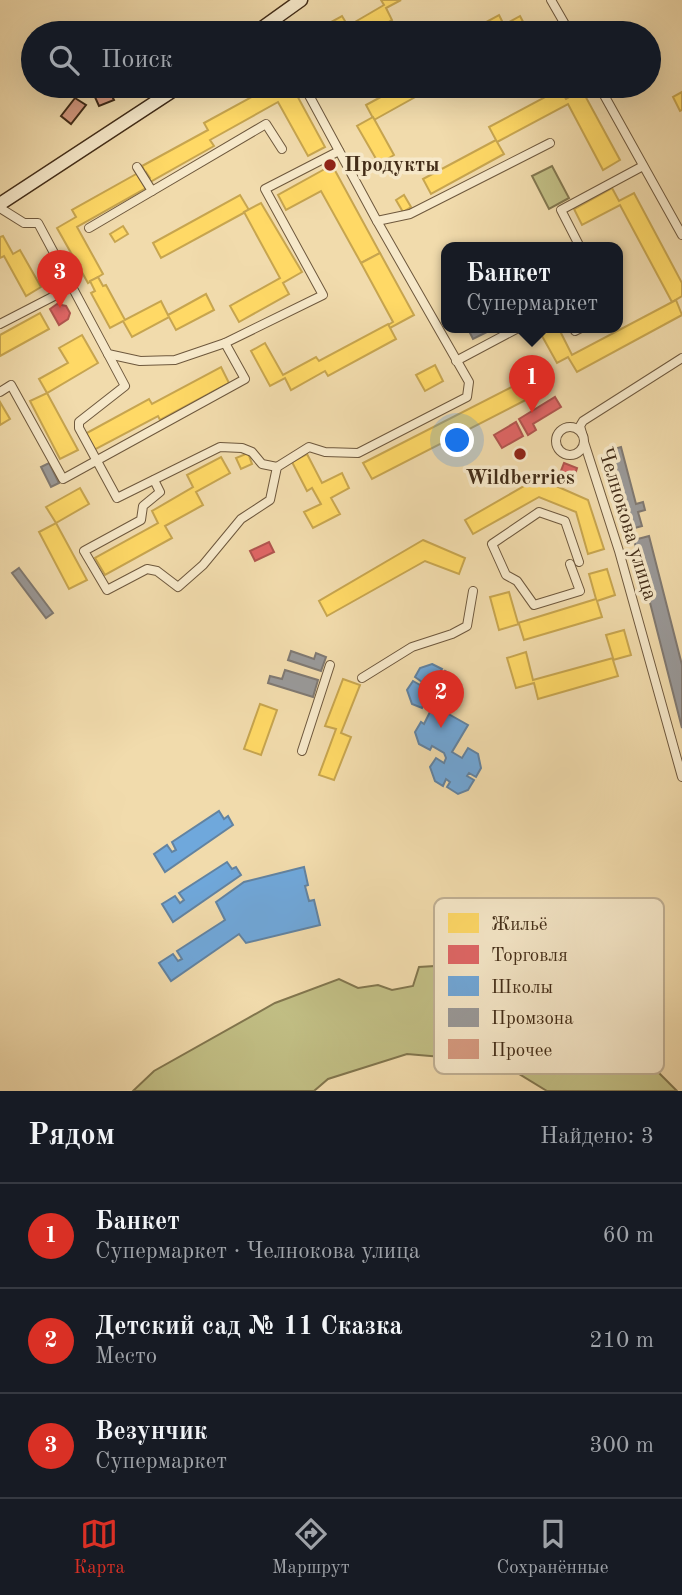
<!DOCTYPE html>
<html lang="ru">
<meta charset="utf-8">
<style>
body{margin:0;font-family:"Old Standard TT",serif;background:#242831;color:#f1f3f6}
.you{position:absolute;left:458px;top:441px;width:24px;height:24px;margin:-18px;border:5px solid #fff;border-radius:50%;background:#1a73e8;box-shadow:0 0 0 10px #1a73e833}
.badge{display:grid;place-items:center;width:46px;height:46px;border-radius:50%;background:#d93025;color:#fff;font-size:23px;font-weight:700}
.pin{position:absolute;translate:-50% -58px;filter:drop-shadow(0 2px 4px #0008)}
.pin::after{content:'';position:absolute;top:37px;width:24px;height:21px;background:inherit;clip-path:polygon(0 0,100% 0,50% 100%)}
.popup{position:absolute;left:441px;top:242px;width:182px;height:91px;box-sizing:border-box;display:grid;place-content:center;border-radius:14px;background:#171b24;filter:drop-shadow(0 2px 5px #0005);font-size:23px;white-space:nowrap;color:#9ea1a6}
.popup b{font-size:26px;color:#f1f3f6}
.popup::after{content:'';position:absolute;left:50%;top:100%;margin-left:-14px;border:14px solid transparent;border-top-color:#171b24}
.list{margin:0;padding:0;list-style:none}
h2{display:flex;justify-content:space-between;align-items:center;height:91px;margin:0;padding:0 28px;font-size:30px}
h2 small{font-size:23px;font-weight:400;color:#9ea1a6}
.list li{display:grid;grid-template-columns:46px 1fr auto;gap:21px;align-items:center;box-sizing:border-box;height:105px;padding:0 28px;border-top:2px solid #363941}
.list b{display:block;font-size:26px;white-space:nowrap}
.list p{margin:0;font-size:23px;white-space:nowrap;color:#9ea1a6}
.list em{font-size:23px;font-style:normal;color:#9ea1a6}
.icon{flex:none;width:38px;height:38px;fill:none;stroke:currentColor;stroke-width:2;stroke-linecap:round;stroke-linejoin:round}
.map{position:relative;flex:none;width:682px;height:1091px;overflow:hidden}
.search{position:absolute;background:#171b24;box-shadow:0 7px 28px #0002;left:21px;right:21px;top:21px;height:77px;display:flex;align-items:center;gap:18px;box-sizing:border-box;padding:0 24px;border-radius:38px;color:#9ea1a6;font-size:26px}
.sheet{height:406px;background:#171b24}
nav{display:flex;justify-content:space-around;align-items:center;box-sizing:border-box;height:98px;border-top:2px solid #363941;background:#171b24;font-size:19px;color:#9ea1a6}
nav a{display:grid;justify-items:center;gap:4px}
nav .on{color:#d93025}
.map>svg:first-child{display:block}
</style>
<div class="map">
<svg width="682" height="1091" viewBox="0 0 682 1091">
<rect width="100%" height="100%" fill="#f1dbac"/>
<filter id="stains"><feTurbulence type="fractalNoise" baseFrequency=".00286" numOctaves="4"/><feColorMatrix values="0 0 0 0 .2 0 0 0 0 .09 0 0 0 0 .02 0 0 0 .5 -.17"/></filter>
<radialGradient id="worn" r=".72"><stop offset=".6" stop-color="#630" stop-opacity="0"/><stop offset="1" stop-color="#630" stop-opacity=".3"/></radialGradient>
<g fill="#c1be84" stroke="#82764e" stroke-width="2">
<path d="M552,166L569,198L549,209L532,176Z"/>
<path d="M468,964C483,967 501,968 516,972C581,991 631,1045 677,1091H547L514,1071L489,1061L407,1054L328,1079L314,1091H133L154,1071L275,1003L339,979L358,988L378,985L392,990L413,986L419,967Z"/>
</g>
<g fill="#ffd966" stroke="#c7a54f" stroke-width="2">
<path d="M381,0H401L386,8L392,20L369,33H311L342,16L348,26L384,5Z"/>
<path d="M499,15L506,29L498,33H466Z"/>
<path d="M520,16L529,33H509L504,25Z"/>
<path d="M267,86H295L296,89L294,90L325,147L308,156L278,102L210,140L214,146L150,182L142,166L208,130L204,123L268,88Z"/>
<path d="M401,86H435L374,120L366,105Z"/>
<path d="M560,89L566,99L582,90L620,160L603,170L568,104L497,142L504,154L431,194L423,179L496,140L489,127Z"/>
<path d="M682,92V110L680,111L673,97Z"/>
<path d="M373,117L394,155L379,164L357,126Z"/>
<path d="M332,165L380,253L361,263L321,191L286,210L278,195Z"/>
<path d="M146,172L150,178L143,182L146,188L77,227L103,274L88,283L57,228L76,217L72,210L138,173L140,176Z"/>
<path d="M612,188L619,201L634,193L682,283V296L672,302L620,205L582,225L574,209Z"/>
<path d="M240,195L249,210L161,258L153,243Z"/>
<path d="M404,195L411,207L403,212L396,200Z"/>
<path d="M261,203L302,272L283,283L289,294L239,322L230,306L280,278L244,212Z"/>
<path d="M123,226L128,234L115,242L110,234Z"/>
<path d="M3,236L13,254L20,250L41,287L26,296L4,256L0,258V237Z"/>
<path d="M380,253L414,315L390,328L388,325L393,322L361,263Z"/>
<path d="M98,277L103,286L106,285L125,320L161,301L168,315L206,294L214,310L176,330L169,317L132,337L123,321L110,328L91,293L95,291L90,281Z"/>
<path d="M676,300L682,315L577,372L568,357L557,363L537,327H558L572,355Z"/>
<path d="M40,313L49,329L0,356V335Z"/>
<path d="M388,324L396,339L328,376L325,371L291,390L285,378L270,386L251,351L265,343L283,375L316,357L319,361Z"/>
<path d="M82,335L98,363L47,393L39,379L68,363L59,348Z"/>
<path d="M435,365L443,381L425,391L416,375Z"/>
<path d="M221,367L229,383L160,420L158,416L94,450L85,434L149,399L152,404Z"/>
<path d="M537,374L545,390L372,479L363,463Z"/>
<path d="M47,393L78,450L60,459L30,401Z"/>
<path d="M0,402L10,419L0,425Z"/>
<path d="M248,453L252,464L241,469L236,458Z"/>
<path d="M307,454L322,483L342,473L349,488L331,498L340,514L313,528L304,512L321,504L312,488L307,491L292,462Z"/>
<path d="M221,457L230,473L196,492L203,505L165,526L172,538L105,575L95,558L158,523L152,511L193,487L187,475Z"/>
<path d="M538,478L588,500L604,549L588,554L576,512L539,497L473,534L465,520Z"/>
<path d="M80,488L89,504L56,523L46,507Z"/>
<path d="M56,523L87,580L69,589L39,532Z"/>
<path d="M423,540L465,558L459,574L425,561L327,616L319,601Z"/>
<path d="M607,569L615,595L597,601L602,617L524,640L519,624L499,630L490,597L509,592L518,623L596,599L589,574Z"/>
<path d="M624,630L631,655L613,660L618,676L538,699L534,683L516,688L507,658L526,652L533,680L613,658L606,635Z"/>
<path d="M343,679L360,685L341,733L351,737L334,780L319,775L336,729L325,726Z"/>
<path d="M260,704L277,710L261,755L244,749Z"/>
</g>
<g fill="#e06666" stroke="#b1554f" stroke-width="2">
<path d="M57,304L66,306L70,313L68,319L59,325L50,309Z"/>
<path d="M555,397L561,407L533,424L536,430L528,435L519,419Z"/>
<path d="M516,422L523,436L502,448L494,435Z"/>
<path d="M564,463L577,468L573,481L559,476Z"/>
<path d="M269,542L274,552L255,561L250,551Z"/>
</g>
<g fill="#6fa8dc" stroke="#6283a1" stroke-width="2">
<path d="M432,664L442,669L437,677L441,679L445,671L455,677L459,689L453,700L445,695L438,708L468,725L452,752L462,758L468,748L478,754L481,768L476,777L469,773L467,776L474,780L468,790L458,794L447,787L450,782L446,779L443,786L435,781L430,767L436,758L444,763L446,758L444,753L432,746L430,750L419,744L415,732L421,722L424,724L431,710L429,702L425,701L422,708L412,704L407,690L413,681L420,685L422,682L415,677L420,668Z"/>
<path d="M219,811L224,819L228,816L233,825L165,872L154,854L167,845L172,852L176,850L172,842Z"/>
<path d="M227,862L232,869L236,867L241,875L173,922L162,904L175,896L180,903L184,900L179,893Z"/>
<path d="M304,867L308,885L305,886L309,901L314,900L320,925L246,943L239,934L171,981L159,963L173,954L178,961L182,959L177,951L225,920L216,902L244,882Z"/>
</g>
<g fill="#999" stroke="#7f7972" stroke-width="2">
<path d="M467,327H497L473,339Z"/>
<path d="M621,447L636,504L643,502L645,510L638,512L642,526L631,529L611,450Z"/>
<path d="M49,463L59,483L51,487L41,467Z"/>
<path d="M649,536L682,665V728L634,540Z"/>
<path d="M19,568L53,613L46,618L12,573Z"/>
<path d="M291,651L314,659L316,653L326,657L321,671L288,660Z"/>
<path d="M285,670L318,680L313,697L268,683L270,676L282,679Z"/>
</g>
<g fill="#d69a80" stroke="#432d18" stroke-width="2">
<path d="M90,86H107L114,100L99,106Z"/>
<path d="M75,98L86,105L71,124L61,116Z"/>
</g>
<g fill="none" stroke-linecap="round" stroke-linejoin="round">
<defs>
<g id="minor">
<path d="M551,0L570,33"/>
<path d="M599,86L682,235"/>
<path d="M483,93L494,86"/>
<path d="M137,167L152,191L266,124L282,149"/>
<path d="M0,208L24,223H38L108,354L140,361L175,360L225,343L323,295L265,189L339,151"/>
<path d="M377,221L410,214L550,143"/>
<path d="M89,228L152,191"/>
<path d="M580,247L561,210L643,166"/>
<path d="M0,324L60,293"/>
<path d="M573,327L575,331L583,327"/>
<path d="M108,354L125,386L79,422V428L117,498L220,447L242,448L252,452L262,464L277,467"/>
<path d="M456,361L520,327"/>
<path d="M0,392L11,385L63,479L245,379L225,343"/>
<circle cx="570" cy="441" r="14"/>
<path d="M582,433L580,426L583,421L682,358"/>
<path d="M584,442L619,551L682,777"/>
<path d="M154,480L160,492L143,506L141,520L84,551L107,590L147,569L157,571L178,587L203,565L241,519L270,500L277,467L309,447L325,452L358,453L467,397L469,382L377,221L304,86"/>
<path d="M570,564L580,591L534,605L517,581L506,575L492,544L539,512L565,521L579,562"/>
<path d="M362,678L412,647L452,634L467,626L473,591"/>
<path d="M302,751L330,665"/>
</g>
<g id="secondary">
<path d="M255,33L301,0"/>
<path d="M0,204L180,86"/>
</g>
</defs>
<use href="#minor" stroke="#6e583d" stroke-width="10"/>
<use href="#secondary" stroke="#432d18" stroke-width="15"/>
<use href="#minor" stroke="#f6e8c9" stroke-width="8"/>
<use href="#secondary" stroke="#f6e8c9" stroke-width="12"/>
</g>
<g fill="#8f2418" stroke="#f6e8c9" stroke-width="2.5">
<circle cx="330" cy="165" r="7"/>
<circle cx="520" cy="454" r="7"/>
</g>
<g text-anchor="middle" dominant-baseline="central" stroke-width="7" stroke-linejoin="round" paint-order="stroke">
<g font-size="21" font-weight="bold" fill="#432d18" stroke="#f6e8c9" text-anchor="start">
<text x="344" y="165">Продукты</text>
<text x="520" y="478" text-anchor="middle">Wildberries</text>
</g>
<g font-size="21" fill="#432d18" stroke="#f6e8c9">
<text transform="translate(627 524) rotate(73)">Челнокова улица</text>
</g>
</g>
<rect x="434" y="898" width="230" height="176" rx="10" fill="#f6e8c9" stroke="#c0b094" stroke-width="2"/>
<rect x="448" y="913" width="31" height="20" fill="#ffd966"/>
<rect x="448" y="945" width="31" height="19" fill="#e06666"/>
<rect x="448" y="976" width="31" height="20" fill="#6fa8dc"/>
<rect x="448" y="1008" width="31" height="19" fill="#999"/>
<rect x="448" y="1039" width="31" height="20" fill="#d69a80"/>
<g font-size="19" fill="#432d18">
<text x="491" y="930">Жильё</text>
<text x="491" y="961">Торговля</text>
<text x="491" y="993">Школы</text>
<text x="491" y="1024">Промзона</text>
<text x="491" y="1056">Прочее</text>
</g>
<rect width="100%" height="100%" filter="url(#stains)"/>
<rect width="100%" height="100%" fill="url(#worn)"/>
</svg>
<div class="you"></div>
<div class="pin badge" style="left:532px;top:413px">1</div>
<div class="popup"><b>Банкет</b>Супермаркет</div>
<div class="pin badge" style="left:441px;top:728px">2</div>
<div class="pin badge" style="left:60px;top:308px">3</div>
<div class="search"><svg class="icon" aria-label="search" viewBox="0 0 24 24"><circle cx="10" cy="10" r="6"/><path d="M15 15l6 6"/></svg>Поиск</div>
</div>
<section class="sheet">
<h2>Рядом<small>Найдено: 3</small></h2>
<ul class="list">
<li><span class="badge">1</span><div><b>Банкет</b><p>Супермаркет · Челнокова улица</p></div><em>60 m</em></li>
<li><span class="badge">2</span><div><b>Детский сад № 11 Сказка</b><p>Место</p></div><em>210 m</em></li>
<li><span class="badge">3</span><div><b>Везунчик</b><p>Супермаркет</p></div><em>300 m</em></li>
</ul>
</section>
<nav>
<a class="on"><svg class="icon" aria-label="map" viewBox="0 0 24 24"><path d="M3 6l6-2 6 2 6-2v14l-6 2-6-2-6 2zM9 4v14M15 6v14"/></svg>Карта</a>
<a><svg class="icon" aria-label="directions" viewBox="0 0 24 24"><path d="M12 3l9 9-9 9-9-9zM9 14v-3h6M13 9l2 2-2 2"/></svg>Маршрут</a>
<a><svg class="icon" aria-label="saved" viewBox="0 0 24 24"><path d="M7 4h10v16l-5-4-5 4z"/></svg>Сохранённые</a>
</nav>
